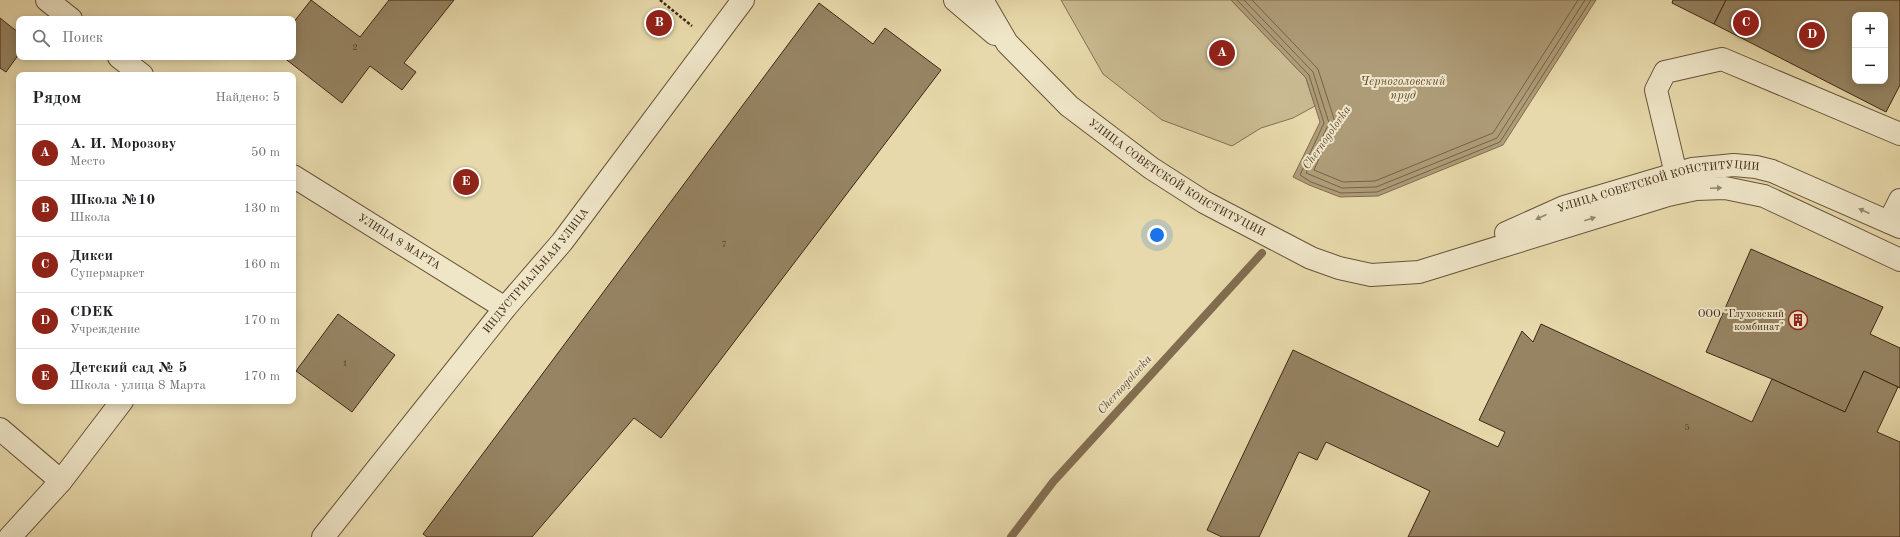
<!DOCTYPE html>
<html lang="ru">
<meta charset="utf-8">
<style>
body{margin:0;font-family:"Old Standard TT",serif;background:#f6f6f6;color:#202124}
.controls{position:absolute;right:12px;top:12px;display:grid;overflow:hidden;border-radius:8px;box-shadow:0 2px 10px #0003}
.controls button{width:36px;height:36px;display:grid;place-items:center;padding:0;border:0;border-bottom:1px solid #e0e0e0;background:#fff;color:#202124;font:20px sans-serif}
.you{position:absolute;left:1157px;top:235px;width:14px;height:14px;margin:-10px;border:3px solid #fff;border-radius:50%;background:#1a73e8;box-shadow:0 0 0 6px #1a73e833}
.badge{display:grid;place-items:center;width:26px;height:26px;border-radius:50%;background:#8f2418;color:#fff;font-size:13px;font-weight:700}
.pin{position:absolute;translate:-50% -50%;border:2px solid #fff;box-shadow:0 1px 4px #0006}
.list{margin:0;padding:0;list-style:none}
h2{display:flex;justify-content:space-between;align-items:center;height:52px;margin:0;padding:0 16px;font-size:17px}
h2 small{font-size:13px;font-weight:400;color:#757577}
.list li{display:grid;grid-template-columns:26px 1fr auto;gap:12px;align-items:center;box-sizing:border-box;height:56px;padding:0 16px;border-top:1px solid #e0e0e0}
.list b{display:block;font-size:15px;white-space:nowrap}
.list p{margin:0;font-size:13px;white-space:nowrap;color:#757577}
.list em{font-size:13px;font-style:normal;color:#757577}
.icon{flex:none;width:22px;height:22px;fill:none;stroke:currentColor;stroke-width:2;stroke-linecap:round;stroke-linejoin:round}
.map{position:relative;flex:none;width:1900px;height:537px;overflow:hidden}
.search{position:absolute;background:#fff;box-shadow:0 2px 10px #0003;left:16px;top:16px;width:280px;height:44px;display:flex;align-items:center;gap:10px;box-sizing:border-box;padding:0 14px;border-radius:8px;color:#757577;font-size:15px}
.panel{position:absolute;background:#fff;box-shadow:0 2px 10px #0003;left:16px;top:72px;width:280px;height:332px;border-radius:8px}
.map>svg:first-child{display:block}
</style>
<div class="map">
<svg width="1900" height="537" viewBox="0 0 1900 537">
<rect width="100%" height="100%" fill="#e7d9ab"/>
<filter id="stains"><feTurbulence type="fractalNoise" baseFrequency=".005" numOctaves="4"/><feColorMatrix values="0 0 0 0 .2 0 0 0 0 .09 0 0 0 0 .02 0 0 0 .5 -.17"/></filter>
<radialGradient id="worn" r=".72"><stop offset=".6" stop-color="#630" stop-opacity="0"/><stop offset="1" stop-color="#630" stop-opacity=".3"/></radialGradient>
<path fill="#cabb92" stroke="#847154" d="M1061,0H1231L1306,78L1315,106L1293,118L1261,128L1232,146L1162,120L1103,74Z"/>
<path fill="#ae9c78" stroke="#826d50" d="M1231,0H1596L1503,145L1378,196L1340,197L1309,185L1293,177L1320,122L1306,78Z"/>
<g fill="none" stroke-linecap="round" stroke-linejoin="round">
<g stroke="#766246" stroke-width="1">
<path d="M1237,0L1309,75L1324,123L1300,175L1311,182L1341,193L1377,192L1500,142L1591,0"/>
<path d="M1244,0L1313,72L1329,123L1306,173L1342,188L1376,187L1497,138L1585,0"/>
<path d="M1252,0L1318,69L1335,122L1314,170L1343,182L1375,181L1493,133L1578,0"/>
</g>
<path stroke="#826d50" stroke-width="8" d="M1011,537L1053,482L1262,253"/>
</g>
<g fill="#968463" stroke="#3f2715" fill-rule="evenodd">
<path d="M311,0L360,37L389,0H454L404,63L416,72L402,90L370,66L342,103L283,57H293V23Z"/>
<path d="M1673,0H1726L1714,24L1672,3Z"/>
<path d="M1726,0H1900V85L1886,112L1714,24ZM1855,15H1885V81H1855Z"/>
<path d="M819,3L873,44L885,28L941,70L661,438L634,418L532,537H427L423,534Z"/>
<path d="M0,18L19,33V54L6,72L0,68Z"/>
<path d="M1751,249L1883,307L1870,334L1900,348V388L1864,371L1845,412L1772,379L1706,352Z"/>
<path d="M338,314L395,355L352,412L296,371Z"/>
<path d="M1541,324L1752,422L1772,379L1845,412L1864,371L1898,387L1877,432L1900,442V537H1408L1430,491L1326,442L1317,460L1299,452L1259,537H1222L1207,530L1293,350L1498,447L1505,432L1479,420L1522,331L1533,342Z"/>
</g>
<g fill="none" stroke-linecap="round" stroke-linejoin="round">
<defs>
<g id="minor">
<path d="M47,0L71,19"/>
<path d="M955,0L995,34"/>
<path id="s1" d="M982,0L1007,43L1069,106L1151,168L1204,202L1311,258L1339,268L1371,275L1419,272L1668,195L1696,189L1725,188L1764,196L1900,260"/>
<path d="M119,57L142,75"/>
<path d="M1676,174L1656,90L1665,72L1722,59L1900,134"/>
<path id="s2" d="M293,176L505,308"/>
<path d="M1889,222L1900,200"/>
<path id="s3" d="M1506,233L1564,207L1692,169L1734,165L1756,167L1772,171L1900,227"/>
<path d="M0,429L61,481L122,401"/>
<path d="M10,537L61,481"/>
<path id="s4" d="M323,537L505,308L562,242L743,0"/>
</g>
</defs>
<use href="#minor" stroke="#69543a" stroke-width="24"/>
<path stroke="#3f2715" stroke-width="2.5" stroke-dasharray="3 2" stroke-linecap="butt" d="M660,0L692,26"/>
<use href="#minor" stroke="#efe6c8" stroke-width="22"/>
</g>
<defs><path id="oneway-solid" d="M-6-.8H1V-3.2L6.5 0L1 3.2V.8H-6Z"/></defs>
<g fill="#97866e">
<use href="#oneway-solid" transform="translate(1716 188) rotate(-2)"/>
<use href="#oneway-solid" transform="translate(1864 211) rotate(-156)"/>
<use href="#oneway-solid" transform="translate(1541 217) rotate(156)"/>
<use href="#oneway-solid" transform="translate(1590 219) rotate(-17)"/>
</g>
<defs>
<symbol id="building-ring" viewBox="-11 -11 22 22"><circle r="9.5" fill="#efe6c8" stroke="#8f2418" stroke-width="1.5"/><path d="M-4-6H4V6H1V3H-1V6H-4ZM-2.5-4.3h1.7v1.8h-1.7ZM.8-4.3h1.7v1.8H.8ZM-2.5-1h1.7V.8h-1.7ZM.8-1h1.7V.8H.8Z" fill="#8f2418"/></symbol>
</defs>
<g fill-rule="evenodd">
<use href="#building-ring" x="1787" y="309" width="22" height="22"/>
</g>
<g text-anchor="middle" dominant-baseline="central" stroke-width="4" stroke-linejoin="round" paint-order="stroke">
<g font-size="9" fill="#553e28">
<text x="355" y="47">2</text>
<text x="724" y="244">7</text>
<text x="345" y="363">1</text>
<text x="1687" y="427">5</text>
</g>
<g font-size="11" fill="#3f2715" stroke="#efe6c8">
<text stroke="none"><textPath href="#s1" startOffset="268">УЛИЦА СОВЕТСКОЙ КОНСТИТУЦИИ</textPath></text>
<text stroke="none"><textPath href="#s3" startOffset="161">УЛИЦА СОВЕТСКОЙ КОНСТИТУЦИИ</textPath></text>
<text stroke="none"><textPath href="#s2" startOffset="125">УЛИЦА 8 МАРТА</textPath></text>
<text stroke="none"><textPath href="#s4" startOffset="341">ИНДУСТРИАЛЬНАЯ УЛИЦА</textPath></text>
</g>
<g font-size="11" fill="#3f2715" stroke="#efe6c8" text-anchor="end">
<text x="1784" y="314">ООО "Глуховский<tspan x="1784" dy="13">комбинат"</tspan></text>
</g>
<g font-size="12" font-style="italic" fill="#604a33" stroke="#efe6c8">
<text x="1403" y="82">Черноголовский<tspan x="1403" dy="14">пруд</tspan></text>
<text transform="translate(1327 138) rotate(-55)">Chernogolovka</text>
<text transform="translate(1125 385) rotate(-48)">Chernogolovka</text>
</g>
</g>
<rect width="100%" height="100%" filter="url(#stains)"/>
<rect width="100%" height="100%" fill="url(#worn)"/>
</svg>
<div class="controls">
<button>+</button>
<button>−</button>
</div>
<div class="you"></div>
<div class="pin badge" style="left:1222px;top:53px">A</div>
<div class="pin badge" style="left:659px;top:23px">B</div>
<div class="pin badge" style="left:1746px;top:23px">C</div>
<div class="pin badge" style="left:1812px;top:35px">D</div>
<div class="pin badge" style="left:466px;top:182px">E</div>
<div class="search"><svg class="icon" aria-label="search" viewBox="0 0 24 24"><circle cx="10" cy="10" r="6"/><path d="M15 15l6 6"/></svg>Поиск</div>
<section class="panel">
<h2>Рядом<small>Найдено: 5</small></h2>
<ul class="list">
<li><span class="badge">A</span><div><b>А. И. Морозову</b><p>Место</p></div><em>50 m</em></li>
<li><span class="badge">B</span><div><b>Школа №10</b><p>Школа</p></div><em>130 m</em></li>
<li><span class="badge">C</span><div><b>Дикси</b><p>Супермаркет</p></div><em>160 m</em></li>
<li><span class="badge">D</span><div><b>CDEK</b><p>Учреждение</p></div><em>170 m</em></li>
<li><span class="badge">E</span><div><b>Детский сад № 5</b><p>Школа · улица 8 Марта</p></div><em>170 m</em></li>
</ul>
</section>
</div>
